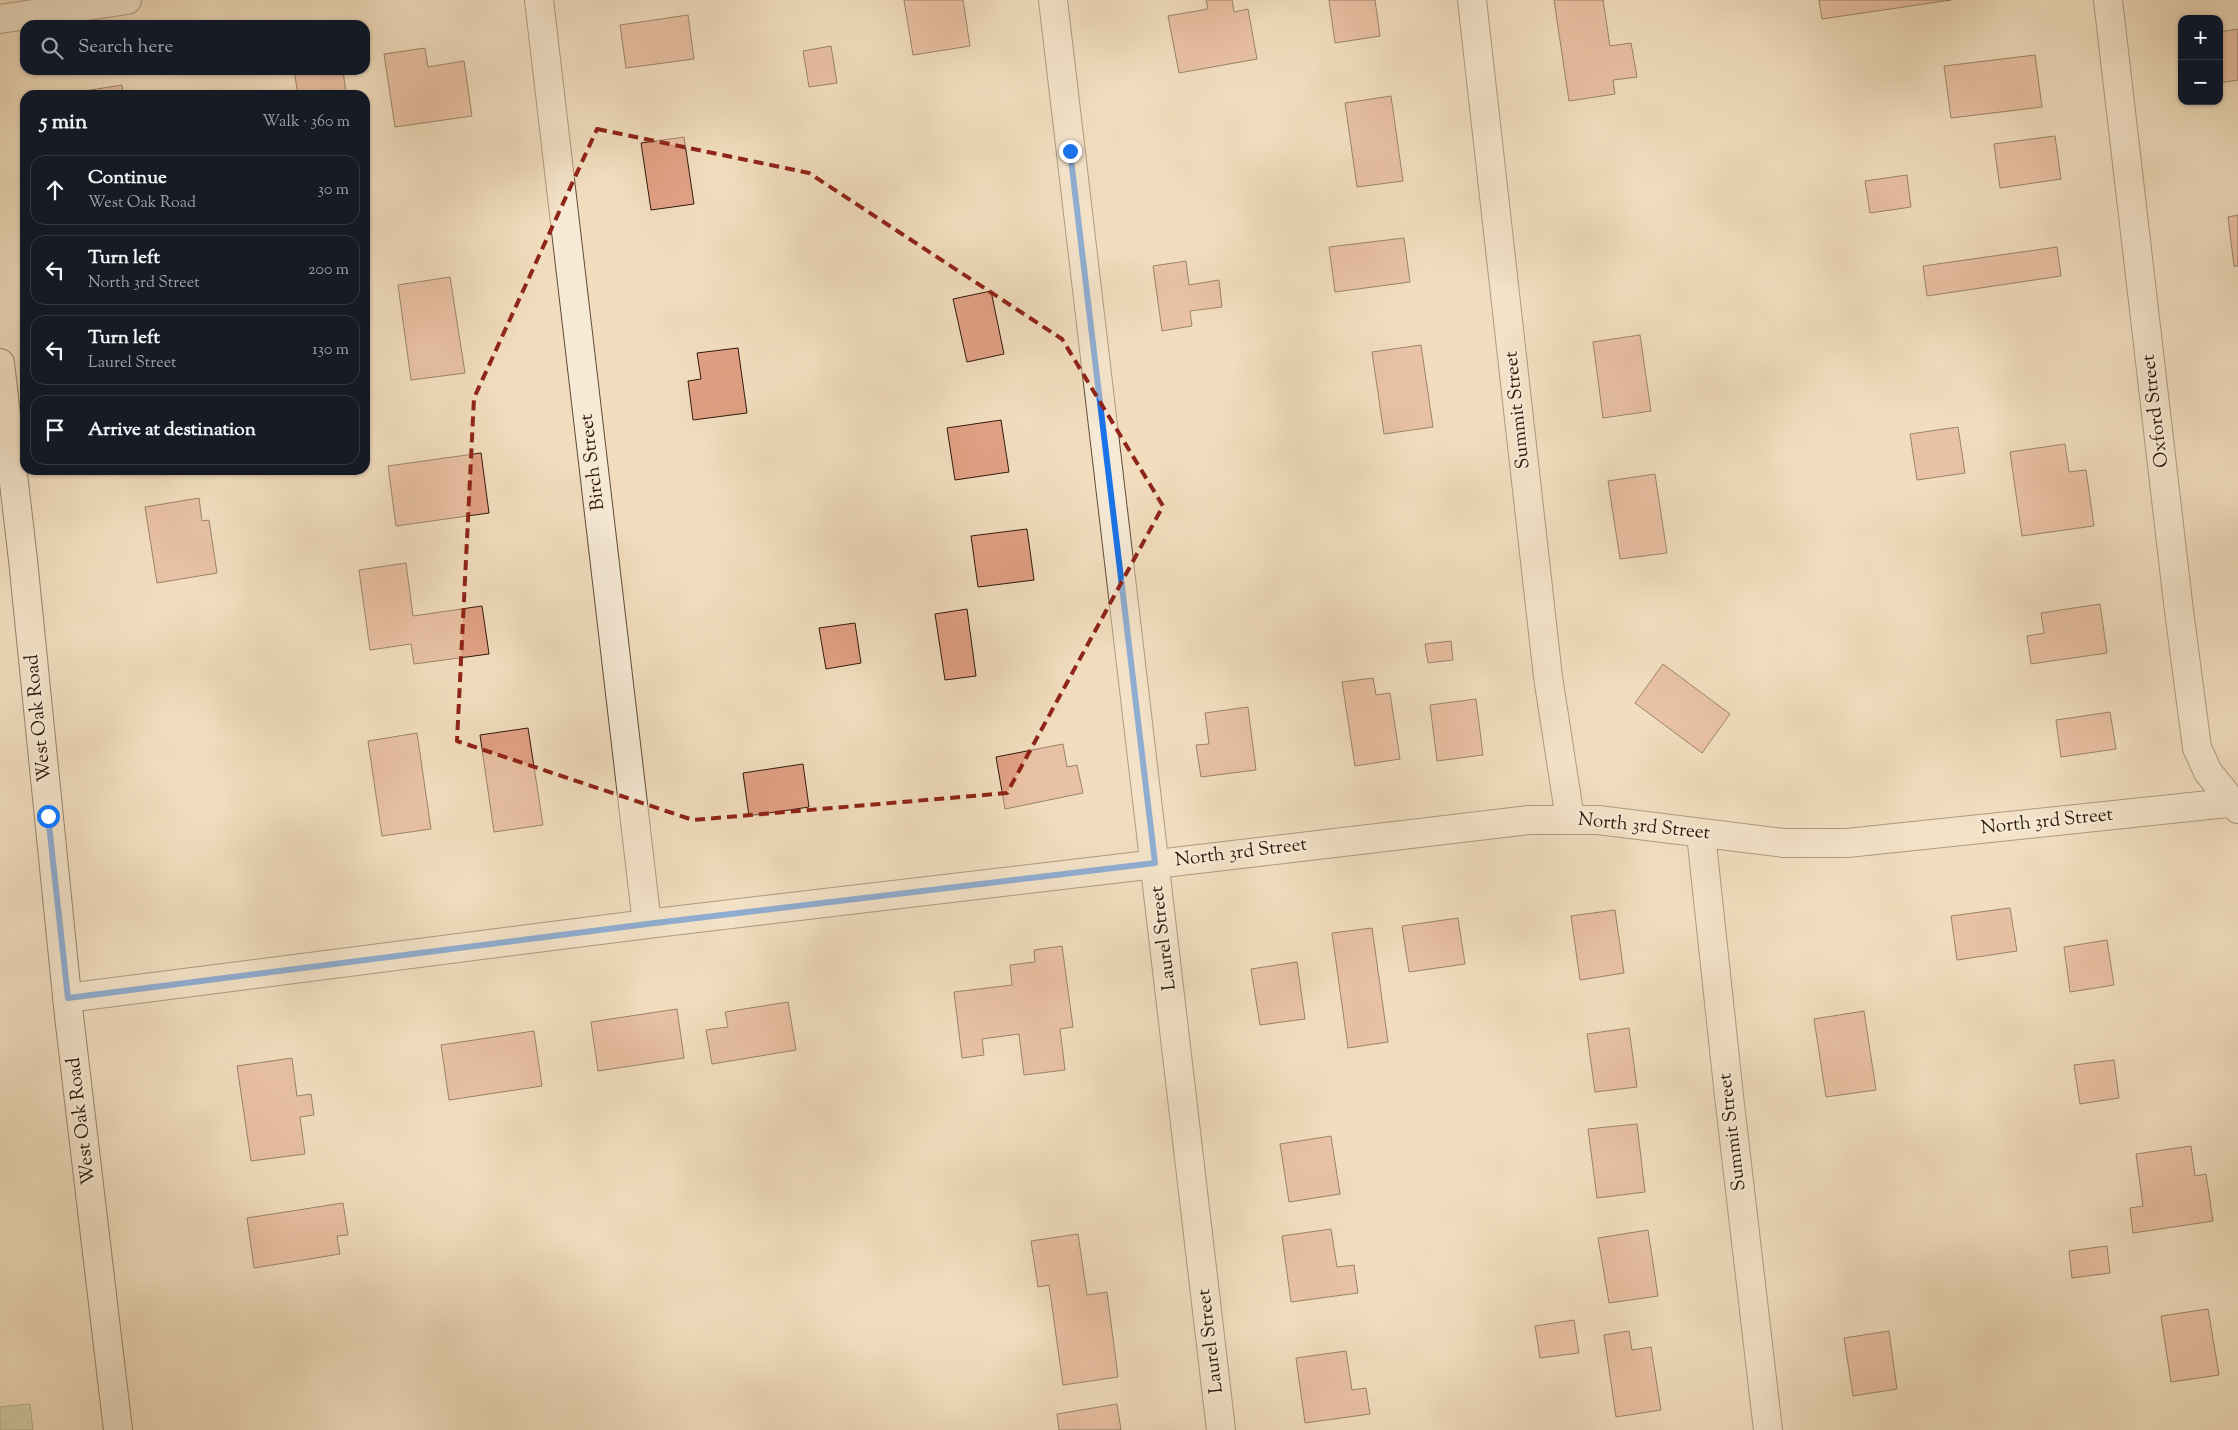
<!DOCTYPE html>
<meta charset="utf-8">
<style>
body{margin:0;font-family:"Sorts Mill Goudy",serif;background:#20242c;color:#f1f3f6}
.controls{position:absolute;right:15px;top:15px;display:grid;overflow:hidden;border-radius:10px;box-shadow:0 1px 4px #0004}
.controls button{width:45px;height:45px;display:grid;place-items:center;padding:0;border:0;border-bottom:1px solid #363941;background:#171b24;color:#f1f3f6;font:25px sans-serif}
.stop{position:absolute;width:15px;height:15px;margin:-11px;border:4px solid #1a73e8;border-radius:50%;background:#fff}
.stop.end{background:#1a73e8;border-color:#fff;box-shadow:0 1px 5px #0008}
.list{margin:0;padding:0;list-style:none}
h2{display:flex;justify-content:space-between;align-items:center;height:65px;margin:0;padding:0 20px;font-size:21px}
h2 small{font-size:16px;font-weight:400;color:#9ea1a6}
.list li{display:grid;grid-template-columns:32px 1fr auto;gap:15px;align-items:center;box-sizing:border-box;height:70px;margin:0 10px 10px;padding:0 10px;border:1px solid #363941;border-radius:15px}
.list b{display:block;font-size:19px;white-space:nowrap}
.list p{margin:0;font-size:16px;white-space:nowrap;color:#9ea1a6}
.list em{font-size:16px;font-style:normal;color:#9ea1a6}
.icon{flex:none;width:28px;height:28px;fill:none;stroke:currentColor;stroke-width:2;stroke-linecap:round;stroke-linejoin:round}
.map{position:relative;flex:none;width:2238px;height:1430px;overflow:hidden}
.search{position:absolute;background:#171b24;box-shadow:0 1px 4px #0004;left:20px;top:20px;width:350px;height:55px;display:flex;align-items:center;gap:12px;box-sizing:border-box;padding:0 18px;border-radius:15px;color:#9ea1a6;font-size:19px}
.panel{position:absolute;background:#171b24;box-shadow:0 1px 4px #0004;left:20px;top:90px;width:350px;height:385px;border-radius:15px}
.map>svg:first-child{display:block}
</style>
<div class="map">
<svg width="2238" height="1430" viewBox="0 0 2238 1430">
<defs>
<pattern id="forest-crowns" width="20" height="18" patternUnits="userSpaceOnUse" patternTransform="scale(1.25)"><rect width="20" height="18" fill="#b9c193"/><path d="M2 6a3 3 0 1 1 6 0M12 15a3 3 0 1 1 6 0" fill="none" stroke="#9fa57d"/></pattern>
</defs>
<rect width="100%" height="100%" fill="#f1ddbe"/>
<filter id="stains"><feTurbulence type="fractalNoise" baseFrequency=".004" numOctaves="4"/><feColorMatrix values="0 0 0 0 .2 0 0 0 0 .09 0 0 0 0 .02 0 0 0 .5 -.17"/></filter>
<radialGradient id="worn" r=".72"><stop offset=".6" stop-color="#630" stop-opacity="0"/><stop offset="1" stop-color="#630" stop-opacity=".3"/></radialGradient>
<path fill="url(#forest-crowns)" stroke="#746d4e" d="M30,1404L33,1430H0V1407Z"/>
<g fill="#e1a085" stroke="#2f190a">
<path d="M904,0H963L970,46L913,55Z"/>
<path d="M1206,0H1232L1234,12L1248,9L1257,59L1179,73L1168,16L1208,9Z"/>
<path d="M1329,0H1375L1380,36L1335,43Z"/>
<path d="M1554,0H1603L1610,46L1631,43L1637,77L1613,80L1615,94L1569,101Z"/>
<path d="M1819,0H1951L1822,19Z"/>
<path d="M688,15L694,59L626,68L620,25Z"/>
<path d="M2238,29V80L2219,83V32Z"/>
<path d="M831,46L837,83L809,87L803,51Z"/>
<path d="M425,48L428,67L464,61L472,116L395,127L384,54Z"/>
<path d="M2035,55L2042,107L1951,118L1944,66Z"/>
<path d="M294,70H343L346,95H298Z"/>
<path d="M122,85L123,95H67L66,94Z"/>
<path d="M1391,96L1403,181L1357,187L1345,103Z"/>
<path d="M2055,136L2061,179L2000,188L1994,144Z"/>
<path d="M684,137L694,204L651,210L641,143Z"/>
<path d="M1907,175L1911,207L1870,213L1865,181Z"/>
<path d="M2238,215V266H2234L2228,217Z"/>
<path d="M1404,238L1410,282L1335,292L1329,247Z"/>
<path d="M2057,247L2061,276L1927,296L1923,266Z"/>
<path d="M1186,261L1189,285L1219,280L1222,307L1190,311L1192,326L1162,331L1153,266Z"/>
<path d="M450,277L465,373L411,380L398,285Z"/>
<path d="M991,291L1004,354L967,362L953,299Z"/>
<path d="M1640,335L1651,411L1603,418L1593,342Z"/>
<path d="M1421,345L1433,427L1384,434L1372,352Z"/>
<path d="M738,348L747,413L693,420L688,381L701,379L697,353Z"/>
<path d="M1001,420L1009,472L955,480L947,428Z"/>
<path d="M1958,427L1965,473L1917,480L1910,434Z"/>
<path d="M2065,444L2069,472L2086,470L2094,526L2022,536L2010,452Z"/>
<path d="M481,453L489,513L396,526L388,466Z"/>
<path d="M1655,474L1667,553L1620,559L1608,481Z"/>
<path d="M199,498L202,521L209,520L217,573L157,583L145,507Z"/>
<path d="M1027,529L1034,580L978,587L971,536Z"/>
<path d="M406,563L413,616L482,606L489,654L414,664L411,644L370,650L359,570Z"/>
<path d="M2100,604L2107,653L2031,664L2027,636L2044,633L2041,613Z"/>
<path d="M967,609L976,676L945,680L935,614Z"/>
<path d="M855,623L861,663L826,669L819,628Z"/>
<path d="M1451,641L1453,660L1428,663L1425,644Z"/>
<path d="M1663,664L1730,714L1702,753L1635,703Z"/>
<path d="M1373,678L1376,695L1390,693L1400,759L1355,766L1342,682Z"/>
<path d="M1476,699L1483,755L1437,761L1430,705Z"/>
<path d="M1248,707L1256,770L1201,777L1196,745L1209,744L1205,713Z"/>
<path d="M2110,712L2116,749L2061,757L2056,720Z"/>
<path d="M528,728L543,825L494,832L480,735Z"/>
<path d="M417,733L431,829L382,836L368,741Z"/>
<path d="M1063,744L1067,767L1077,765L1083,793L1005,809L996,757Z"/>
<path d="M803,764L809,807L749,816L743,773Z"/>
<path d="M2010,908L2017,951L1957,960L1951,916Z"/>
<path d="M1615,910L1624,973L1580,980L1571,916Z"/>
<path d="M1458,918L1465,964L1409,972L1402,926Z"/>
<path d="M1372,928L1388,1042L1348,1048L1332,933Z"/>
<path d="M2107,940L2114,985L2070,992L2064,947Z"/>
<path d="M1062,946L1073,1027L1060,1029L1065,1070L1024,1075L1019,1034L982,1039L984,1055L962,1058L954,992L1012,985L1010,965L1035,962L1034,950Z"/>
<path d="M1297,962L1305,1019L1260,1025L1251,969Z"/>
<path d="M788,1002L796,1050L712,1064L706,1030L728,1027L725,1012Z"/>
<path d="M677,1009L684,1058L598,1071L591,1022Z"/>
<path d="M1864,1011L1876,1090L1826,1097L1814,1019Z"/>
<path d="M1629,1028L1637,1087L1595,1092L1587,1034Z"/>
<path d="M534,1031L542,1086L449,1100L441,1045Z"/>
<path d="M292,1058L297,1096L311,1094L314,1115L300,1117L305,1154L251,1161L237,1066Z"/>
<path d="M2114,1060L2119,1098L2080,1104L2074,1065Z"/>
<path d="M1637,1124L1645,1192L1597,1198L1588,1129Z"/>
<path d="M1331,1136L1340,1194L1289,1202L1280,1144Z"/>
<path d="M2191,1146L2195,1176L2206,1174L2213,1221L2133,1233L2130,1208L2143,1206L2136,1154Z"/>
<path d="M343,1203L348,1235L337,1236L340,1254L254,1268L247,1218Z"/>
<path d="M1331,1229L1337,1267L1354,1265L1358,1293L1291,1302L1282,1236Z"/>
<path d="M1648,1230L1658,1296L1609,1303L1598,1238Z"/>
<path d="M1078,1234L1087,1295L1107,1292L1118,1377L1063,1385L1049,1285L1038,1287L1031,1241Z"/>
<path d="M2107,1246L2110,1273L2072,1278L2069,1251Z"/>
<path d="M2208,1309L2219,1375L2171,1382L2161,1316Z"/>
<path d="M1574,1320L1579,1353L1540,1358L1535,1326Z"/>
<path d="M1629,1331L1632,1350L1651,1347L1661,1410L1616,1417L1604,1335Z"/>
<path d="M1889,1331L1897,1389L1853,1396L1844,1338Z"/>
<path d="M1346,1351L1352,1390L1366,1388L1370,1414L1305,1423L1296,1358Z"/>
<path d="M1117,1404L1121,1430H1059L1057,1414Z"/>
</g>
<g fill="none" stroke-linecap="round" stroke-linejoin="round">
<defs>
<g id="street">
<path d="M539,0L647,924"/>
<path d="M1053,0L1221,1430"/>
<path d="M1472,0L1548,677L1570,819"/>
<path d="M2108,0L2179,611L2197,748L2208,772L2238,809"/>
<path d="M0,19L127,0"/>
<path d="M1701,834L1729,1096L1768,1430"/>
<path d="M67,998L647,924L1529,820H1598L1784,843H1847L2238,802"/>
</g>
<path id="secondary" d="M0,363L23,560L69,1016L118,1430"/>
</defs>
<use href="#street" stroke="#604a37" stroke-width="30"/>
<use href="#secondary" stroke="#2f190a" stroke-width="30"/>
<use href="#street" stroke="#f6e9d5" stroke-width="28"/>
<use href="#secondary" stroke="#f6e9d5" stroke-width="28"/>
</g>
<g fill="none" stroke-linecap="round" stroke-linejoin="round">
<path stroke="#1a73e8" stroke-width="6" d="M48,816L68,998L647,924L1155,863L1070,151"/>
</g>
<path d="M0 0H2238V1430H0ZM597,129L809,173L1062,339L1163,506L1007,793L693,820L457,741L474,398Z" fill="#f1ddbe" fill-opacity=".55" fill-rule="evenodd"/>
<path fill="none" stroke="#8f2418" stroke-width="4" stroke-dasharray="10 6" stroke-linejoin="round" d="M597,129L809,173L1062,339L1163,506L1007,793L693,820L457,741L474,398Z"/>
<g text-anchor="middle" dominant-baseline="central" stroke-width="4.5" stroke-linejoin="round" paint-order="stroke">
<g font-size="19" fill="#2f190a" stroke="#f6e9d5">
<text transform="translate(1518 410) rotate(-96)">Summit Street</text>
<text transform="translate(2156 411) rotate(-97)">Oxford Street</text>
<text transform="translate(593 462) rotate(-97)">Birch Street</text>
<text transform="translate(39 718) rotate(-96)">West Oak Road</text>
<text transform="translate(2047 822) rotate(-6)">North 3rd Street</text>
<text transform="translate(1644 827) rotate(6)">North 3rd Street</text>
<text transform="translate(1241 853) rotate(-7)">North 3rd Street</text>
<text transform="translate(1164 938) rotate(-97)">Laurel Street</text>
<text transform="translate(82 1121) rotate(-97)">West Oak Road</text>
<text transform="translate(1733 1132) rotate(-97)">Summit Street</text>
<text transform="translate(1211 1341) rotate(-97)">Laurel Street</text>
</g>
</g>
<rect width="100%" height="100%" filter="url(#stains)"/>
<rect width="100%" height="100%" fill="url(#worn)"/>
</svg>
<div class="controls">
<button>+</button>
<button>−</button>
</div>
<div class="stop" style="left:48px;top:816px"></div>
<div class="stop end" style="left:1070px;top:151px"></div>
<div class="search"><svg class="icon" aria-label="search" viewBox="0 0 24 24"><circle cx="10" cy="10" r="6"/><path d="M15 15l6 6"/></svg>Search here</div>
<section class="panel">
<h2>5 min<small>Walk · 360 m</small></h2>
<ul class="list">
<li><svg class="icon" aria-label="ahead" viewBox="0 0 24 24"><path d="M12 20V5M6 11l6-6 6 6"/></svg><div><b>Continue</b><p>West Oak Road</p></div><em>30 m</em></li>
<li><svg class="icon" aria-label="left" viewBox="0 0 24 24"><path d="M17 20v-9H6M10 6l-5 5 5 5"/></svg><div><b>Turn left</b><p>North 3rd Street</p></div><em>200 m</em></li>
<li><svg class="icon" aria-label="left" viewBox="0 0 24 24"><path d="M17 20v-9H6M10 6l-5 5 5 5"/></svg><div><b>Turn left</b><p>Laurel Street</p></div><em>130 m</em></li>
<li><svg class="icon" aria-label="arrive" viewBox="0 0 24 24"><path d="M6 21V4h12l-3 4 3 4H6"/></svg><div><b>Arrive at destination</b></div></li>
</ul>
</section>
</div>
